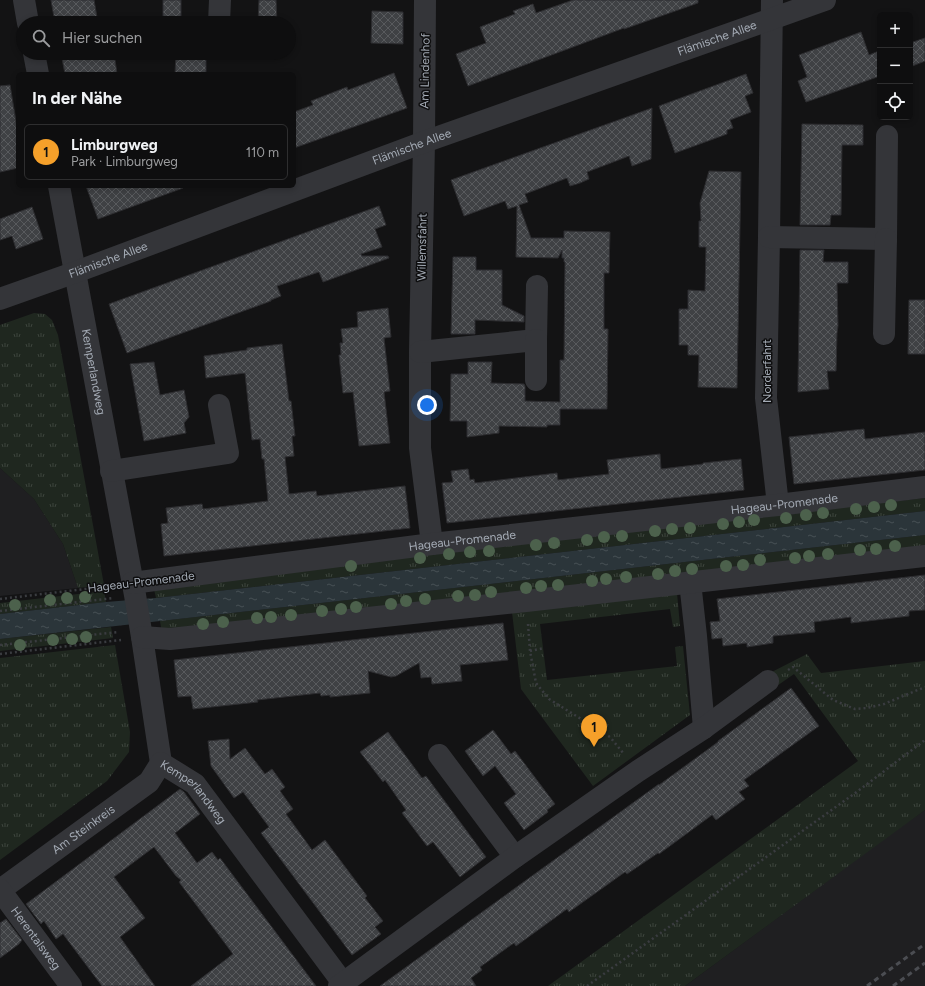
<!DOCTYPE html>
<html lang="de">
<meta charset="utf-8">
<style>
body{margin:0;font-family:Figtree,sans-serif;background:#171718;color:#f1f3f6}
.controls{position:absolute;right:12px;top:12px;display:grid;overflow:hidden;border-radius:6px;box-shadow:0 2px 6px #0003}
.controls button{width:36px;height:36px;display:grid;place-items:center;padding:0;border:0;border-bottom:1px solid #2e2e2f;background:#0e0e0f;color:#f1f3f6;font:20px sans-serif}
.you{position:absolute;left:427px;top:405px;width:14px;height:14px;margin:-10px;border:3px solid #fff;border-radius:50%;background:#1a73e8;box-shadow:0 0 0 6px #1a73e833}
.badge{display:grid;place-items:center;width:26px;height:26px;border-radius:50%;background:#f5a02a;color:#111;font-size:13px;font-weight:700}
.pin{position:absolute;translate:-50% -33px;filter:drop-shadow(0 1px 2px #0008)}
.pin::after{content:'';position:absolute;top:21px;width:14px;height:12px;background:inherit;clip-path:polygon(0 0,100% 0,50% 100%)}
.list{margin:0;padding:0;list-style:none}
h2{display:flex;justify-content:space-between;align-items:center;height:52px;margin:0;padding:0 16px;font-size:17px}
h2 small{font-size:13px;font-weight:400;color:#9b9c9e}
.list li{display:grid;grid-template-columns:26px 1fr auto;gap:12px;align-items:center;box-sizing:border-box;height:56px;margin:0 8px 8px;padding:0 8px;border:1px solid #2e2e2f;border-radius:6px}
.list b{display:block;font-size:15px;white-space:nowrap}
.list p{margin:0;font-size:13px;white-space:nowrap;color:#9b9c9e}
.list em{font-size:13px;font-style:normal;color:#9b9c9e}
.icon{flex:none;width:22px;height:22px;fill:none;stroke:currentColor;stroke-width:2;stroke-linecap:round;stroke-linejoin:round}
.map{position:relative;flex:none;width:925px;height:986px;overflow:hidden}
.search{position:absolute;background:#0e0e0f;box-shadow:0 2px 6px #0003;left:16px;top:16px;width:280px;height:44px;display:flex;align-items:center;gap:10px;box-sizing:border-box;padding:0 14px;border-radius:22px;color:#9b9c9e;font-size:15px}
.panel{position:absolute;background:#0e0e0f;box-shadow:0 2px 6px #0003;left:16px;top:72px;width:280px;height:116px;border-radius:6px}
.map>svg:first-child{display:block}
</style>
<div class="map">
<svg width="925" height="986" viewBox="0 0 925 986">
<defs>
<pattern id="grass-tufts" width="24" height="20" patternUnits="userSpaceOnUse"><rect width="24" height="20" fill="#1f271f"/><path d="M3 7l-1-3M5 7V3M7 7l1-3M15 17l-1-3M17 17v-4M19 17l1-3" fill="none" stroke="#3d443d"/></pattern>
<pattern id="water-ripples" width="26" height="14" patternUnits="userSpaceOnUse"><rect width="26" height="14" fill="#2b353a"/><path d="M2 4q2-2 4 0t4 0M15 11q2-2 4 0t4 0" fill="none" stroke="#475054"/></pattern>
<pattern id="building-cross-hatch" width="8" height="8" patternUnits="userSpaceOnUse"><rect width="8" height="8" fill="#3f4144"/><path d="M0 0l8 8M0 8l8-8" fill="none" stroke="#585a5d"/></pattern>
</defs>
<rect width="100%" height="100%" fill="#131314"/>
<g fill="#1f1f21">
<path d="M0,468L34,499L63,544L78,588L0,596Z"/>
<path d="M925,810V986H685L905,824Z"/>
</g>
<g fill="url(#grass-tufts)">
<path d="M34,313L45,314L52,320L58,335L104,585L78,588L63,544L34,499L0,468V325Z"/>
<path d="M925,498V511L156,598L153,585Z"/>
<path d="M925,535V548L162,633L160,621Z"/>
<path d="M104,591L106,602L0,614V603Z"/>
<path d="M677,593L680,626L673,627L670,609L540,624L547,680L677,666L675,647L683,646L690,715L593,786L521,689L512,612Z"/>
<path d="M111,627L113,638L0,651V639Z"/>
<path d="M115,645L130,732L129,752L107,781L0,860V658Z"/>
<path d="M807,654L821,673L925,661V810L685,986H548L858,761L794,674L771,690L762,677Z"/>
</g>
<path fill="url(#water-ripples)" d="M925,511V535L0,639V614L106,602L156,598Z"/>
<g fill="url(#building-cross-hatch)" stroke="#2d2d30">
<path d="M51,0H94L98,23H55Z"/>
<rect x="163" y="0" width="18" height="23"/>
<path d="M259,0H276L277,23H258Z"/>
<path d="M573,0H698V3L624,29V28L468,86L456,54L486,43L480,27L515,14L513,11L533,4L536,13Z"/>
<path d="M372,11L403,12V44L371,43Z"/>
<path d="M861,32L869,55L879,51L880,53V76L806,102L798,81L807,77L799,55Z"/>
<path d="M925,38V61L910,67V43Z"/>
<path d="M61,53H114L117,74H65Z"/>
<path d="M176,53H206V74H175Z"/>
<rect x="258" y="53" width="18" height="2"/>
<path d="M394,73L407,108L294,148V112L313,105L311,101L347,87L348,90Z"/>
<path d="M746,74L753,93L745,96L751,112L730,120L733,128L727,130V134L675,153L659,106Z"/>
<path d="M10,85L18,133V168L0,172V86Z"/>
<path d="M652,108L651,159L632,166L629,156L587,172L589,179L580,183L570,186L567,178L525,194L528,202L519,205L531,238H564V231L610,232L609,273H604V329H608L607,409H560V425H547V427L499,426V433L467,437V421H450L451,374H468V362H492L491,383L524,384L525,386V401L560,402V360H564L565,262H564V258H562V250L558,258L516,257L517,206L508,209L505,201L464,216L451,180Z"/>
<path d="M802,124L863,125V145H842L841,215H831L830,225H800Z"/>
<path d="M709,171L741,172L737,388L698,387L699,355H688V345H679V309H688V290L705,291L706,247H699V221H701L700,203Z"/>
<path d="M86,186H183V188L98,219Z"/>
<path d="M379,206L386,225L375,229L382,247L361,254L362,256H388L389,258L323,282L319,272L277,286L281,296L271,300V301L127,353L109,304Z"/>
<path d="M32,207L43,239L16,249L12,236L0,240V219Z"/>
<path d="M800,250H824L823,262H848V283H837L838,326L837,333L836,371H827L829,389L798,392V382Z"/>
<path d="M453,257H476V270H502V305L524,316V322L475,320V334H451Z"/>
<path d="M909,300H925V354H908Z"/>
<path d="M388,308L391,337L384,338L390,391L384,392L390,443L359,446L353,392L343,393L339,355H341L340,343H343L341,329L358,327L357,312Z"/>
<path d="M282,344L289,401H291L295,436H292L294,456L285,457L289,494L316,491L317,496L405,486L410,528L164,556L161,524L168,523L166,508L202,504L203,509L268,501L264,459H262L260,439L252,440L245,373L206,378L204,356L247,350V348Z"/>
<path d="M154,362L160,395L184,390L189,417L184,423L186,433L144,441L130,364Z"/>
<path d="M864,429L865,439L925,432V470L794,484L789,437Z"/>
<path d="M660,454L661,469L703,464V463L741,459L744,490L447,523L442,483L453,482L451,471L468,469L470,480L474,479L475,483L557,473L558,480L609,474L607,460Z"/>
<path d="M925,575V610L909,611V616L851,623V617L814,622L815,632L773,636V643L747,647V643L723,646L722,638L712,639L710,622L720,621L717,599Z"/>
<path d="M503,623L508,660L460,665L462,681L432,684L431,677L421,678L419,663L396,676L391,677L368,671L370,693L330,697V695L321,696L320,693L257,700L258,702L193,709L191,696L178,697L174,660Z"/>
<path d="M791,688L819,726L744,780L749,786L739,792L745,799L716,820L712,815L659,854L658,853L627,874L625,872L569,912L567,909L516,946L514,943L480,967L482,970L471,978L476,986H380L659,784V785L718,742V741Z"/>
<path d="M493,730L511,754L515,751L555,804L547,810L548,812L524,830L504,803L516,794L495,766L483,776L465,751Z"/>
<path d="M388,732L422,778L426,776L486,857L460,877L433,842L427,846L402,813L406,810L385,780L383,782L360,752Z"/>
<path d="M229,739L230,759L245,748L265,774L272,769L285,787L280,791L293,809L286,814L312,850L325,840L367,896L365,898L383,921L375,927L381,934L352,955L261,833L269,827L243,792L234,798L211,766L208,741Z"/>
<path d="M180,789L184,792L200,814L175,833L197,863L212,852L218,860L220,858L316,986H191L233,954L179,882L181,880L176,876L154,847L114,877L145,918L120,937L155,986H102L63,934L56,939L44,921L41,924L26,904Z"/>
<path d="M6,919L22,940L19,944L0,958V923Z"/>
</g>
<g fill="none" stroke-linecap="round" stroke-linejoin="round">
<g stroke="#3a3c40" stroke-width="2.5" stroke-dasharray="2 3" stroke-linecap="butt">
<path d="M0,599L111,586"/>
<path d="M0,611L114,598"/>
<path d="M528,624L530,651L536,683L549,699L610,737L624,754"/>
<path d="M0,645L118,632"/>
<path d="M530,651L544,648"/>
<path d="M0,654L121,640"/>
<path d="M788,670L793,667L833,700L855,709L867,708L884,704L925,687"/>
<path d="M587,986L858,791L925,740"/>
</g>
<g stroke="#343539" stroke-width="22">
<path d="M24,0L28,23"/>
<path d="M425,0L424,142L420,352V448L432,544"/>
<path d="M772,0L769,237L766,398L778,505"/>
<path d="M219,23L220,0"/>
<path d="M34,53L38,74"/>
<path id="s1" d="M59,186L135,595L142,637L161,763L195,784L343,983"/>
<path d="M769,237L886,239L887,136"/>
<path id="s2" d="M0,299L76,272L424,142L825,0"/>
<path d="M884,334L886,239"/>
<path d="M420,352L536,340L537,286"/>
<path d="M536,380V340"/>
<path d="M111,471L228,453L219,405"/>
<path d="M690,582L696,636L704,728"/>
<path id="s3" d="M132,583L432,544L778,505L925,487"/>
<path d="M142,637L170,639L526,601L925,556"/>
<path d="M439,755L515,857"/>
<path id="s4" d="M0,890L149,782L161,763"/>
<path id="s5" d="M0,890L71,986"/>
<path d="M339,986L515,857L638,771L704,728L768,681"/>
</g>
<g stroke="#4b4d52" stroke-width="3" stroke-dasharray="5 4" stroke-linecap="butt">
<path d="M867,986L925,944"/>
<path d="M893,986L925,963"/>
</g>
</g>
<g fill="#4c614c">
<circle cx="891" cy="505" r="6"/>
<circle cx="874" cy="507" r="6"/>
<circle cx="856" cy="509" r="6"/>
<circle cx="823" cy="513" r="6"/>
<circle cx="806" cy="515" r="6"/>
<circle cx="786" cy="518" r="6"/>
<circle cx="754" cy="520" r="6"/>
<circle cx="739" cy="522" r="6"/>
<circle cx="723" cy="524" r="6"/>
<circle cx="690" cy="528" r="6"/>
<circle cx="672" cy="529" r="6"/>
<circle cx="655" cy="531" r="6"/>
<circle cx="622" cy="536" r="6"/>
<circle cx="604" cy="537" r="6"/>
<circle cx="587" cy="540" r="6"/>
<circle cx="554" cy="543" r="6"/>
<circle cx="536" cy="545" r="6"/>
<circle cx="895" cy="546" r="6"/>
<circle cx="876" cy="549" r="6"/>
<circle cx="860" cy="550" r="6"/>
<circle cx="489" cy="551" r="6"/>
<circle cx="470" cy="552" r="6"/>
<circle cx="449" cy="554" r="6"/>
<circle cx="828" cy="554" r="6"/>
<circle cx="809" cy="556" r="6"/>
<circle cx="420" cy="558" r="6"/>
<circle cx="795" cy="558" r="6"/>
<circle cx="760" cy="560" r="6"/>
<circle cx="743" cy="565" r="6"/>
<circle cx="351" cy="566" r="6"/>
<circle cx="726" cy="566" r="6"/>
<circle cx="692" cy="569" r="6"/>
<circle cx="675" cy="571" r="6"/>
<circle cx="658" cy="574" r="6"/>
<circle cx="626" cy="577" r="6"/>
<circle cx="606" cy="579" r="6"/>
<circle cx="592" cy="581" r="6"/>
<circle cx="558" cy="585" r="6"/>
<circle cx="541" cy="586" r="6"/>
<circle cx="526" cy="588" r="6"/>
<circle cx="491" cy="592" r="6"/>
<circle cx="475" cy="595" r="6"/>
<circle cx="458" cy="596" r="6"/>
<circle cx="85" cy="597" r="6"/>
<circle cx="67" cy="598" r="6"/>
<circle cx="425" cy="599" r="6"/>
<circle cx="50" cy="600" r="6"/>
<circle cx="406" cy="601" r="6"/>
<circle cx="391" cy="604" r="6"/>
<circle cx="15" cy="605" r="6"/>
<circle cx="356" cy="607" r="6"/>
<circle cx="341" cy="609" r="6"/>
<circle cx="322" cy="611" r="6"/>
<circle cx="291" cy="615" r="6"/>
<circle cx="271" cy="617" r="6"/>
<circle cx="257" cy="618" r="6"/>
<circle cx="223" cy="622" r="6"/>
<circle cx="203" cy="624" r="6"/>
<circle cx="86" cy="637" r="6"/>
<circle cx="72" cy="639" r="6"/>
<circle cx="53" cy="640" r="6"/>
<circle cx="20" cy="645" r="6"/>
</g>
<g text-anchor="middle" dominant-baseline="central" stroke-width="3" stroke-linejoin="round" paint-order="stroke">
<g font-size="12" fill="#a4abb5" stroke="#0e0e0f">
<text stroke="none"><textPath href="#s2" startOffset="763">Flämische Allee</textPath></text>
<text transform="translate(425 71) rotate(-89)">Am Lindenhof</text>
<text stroke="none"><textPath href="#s2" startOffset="439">Flämische Allee</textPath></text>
<text transform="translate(422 247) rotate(-89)">Willemsfahrt</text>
<text stroke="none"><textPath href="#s2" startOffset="115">Flämische Allee</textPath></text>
<text stroke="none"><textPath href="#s1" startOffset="189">Kemperlandweg</textPath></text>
<text transform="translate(767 371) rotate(-90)">Norderfahrt</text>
<text stroke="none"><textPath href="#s3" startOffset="657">Hageau-Promenade</textPath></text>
<text stroke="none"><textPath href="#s3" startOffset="333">Hageau-Promenade</textPath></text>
<text transform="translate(141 582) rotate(-7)">Hageau-Promenade</text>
<text stroke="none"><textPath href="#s1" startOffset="630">Kemperlandweg</textPath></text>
<text stroke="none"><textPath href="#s4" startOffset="103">Am Steinkreis</textPath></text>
<text stroke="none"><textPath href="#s5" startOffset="60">Herentalsweg</textPath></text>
</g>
</g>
</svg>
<div class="controls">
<button>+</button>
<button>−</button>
<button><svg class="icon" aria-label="locate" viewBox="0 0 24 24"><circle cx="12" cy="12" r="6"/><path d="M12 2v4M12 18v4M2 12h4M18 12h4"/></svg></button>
</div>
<div class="you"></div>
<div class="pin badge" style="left:594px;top:747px">1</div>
<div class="search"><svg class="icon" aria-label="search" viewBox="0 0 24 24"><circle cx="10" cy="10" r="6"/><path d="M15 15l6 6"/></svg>Hier suchen</div>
<section class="panel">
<h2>In der Nähe<small></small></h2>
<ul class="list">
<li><span class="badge">1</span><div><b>Limburgweg</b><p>Park · Limburgweg</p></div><em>110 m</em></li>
</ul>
</section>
</div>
